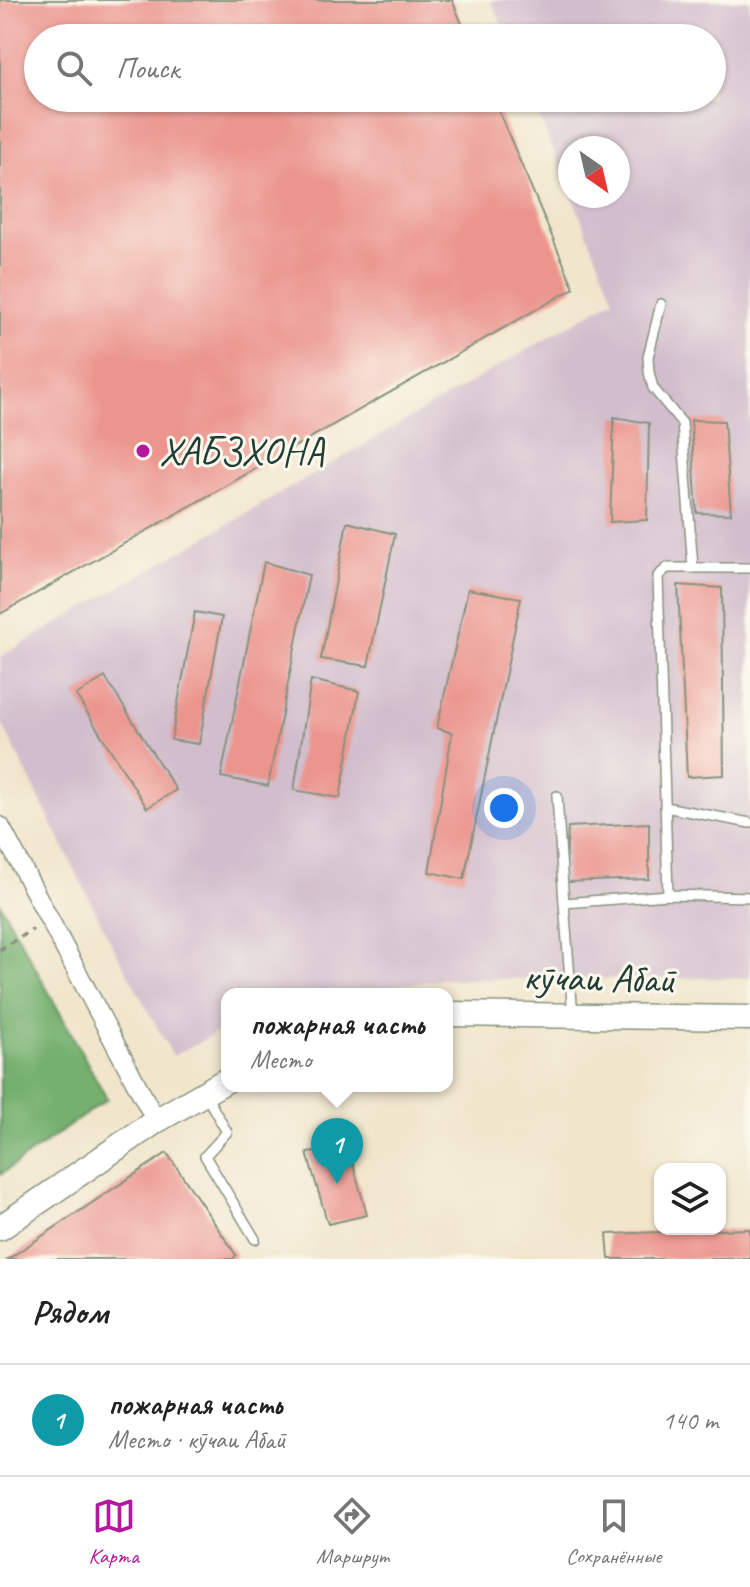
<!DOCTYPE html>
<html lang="ru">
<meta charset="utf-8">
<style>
body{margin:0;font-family:Caveat,sans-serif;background:#f2f2f2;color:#222}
.controls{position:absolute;right:24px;bottom:24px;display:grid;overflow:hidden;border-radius:16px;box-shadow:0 2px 6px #0004}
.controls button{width:72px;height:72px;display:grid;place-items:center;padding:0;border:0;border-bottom:2px solid #e0e0e0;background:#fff;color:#222;font:40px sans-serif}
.compass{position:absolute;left:558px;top:136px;width:72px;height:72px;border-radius:50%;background:#fff;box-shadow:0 2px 6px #0004;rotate:146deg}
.you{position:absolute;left:504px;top:808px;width:28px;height:28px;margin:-20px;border:6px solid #fff;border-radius:50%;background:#1a73e8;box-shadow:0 0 0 12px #1a73e833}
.badge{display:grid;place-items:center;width:52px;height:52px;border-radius:50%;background:#b5179e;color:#fff;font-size:26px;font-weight:700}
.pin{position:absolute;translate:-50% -66px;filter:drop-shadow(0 2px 4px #0008)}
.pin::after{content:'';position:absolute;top:42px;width:28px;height:24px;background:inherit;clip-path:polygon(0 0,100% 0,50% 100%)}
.popup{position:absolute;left:221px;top:988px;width:232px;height:104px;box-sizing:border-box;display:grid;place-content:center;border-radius:16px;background:#fff;filter:drop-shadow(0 2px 6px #0005);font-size:26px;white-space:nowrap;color:#767676}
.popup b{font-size:30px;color:#222}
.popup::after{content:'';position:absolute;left:50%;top:100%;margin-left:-16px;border:16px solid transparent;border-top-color:#fff}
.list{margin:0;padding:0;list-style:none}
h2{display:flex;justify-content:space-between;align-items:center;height:104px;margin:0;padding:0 32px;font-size:34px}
h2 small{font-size:26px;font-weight:400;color:#767676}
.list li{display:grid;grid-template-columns:52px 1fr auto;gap:24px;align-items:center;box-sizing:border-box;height:112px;padding:0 32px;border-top:2px solid #e0e0e0}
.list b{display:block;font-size:30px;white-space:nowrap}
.list p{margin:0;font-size:26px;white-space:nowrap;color:#767676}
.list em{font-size:26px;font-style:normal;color:#767676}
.icon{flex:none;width:44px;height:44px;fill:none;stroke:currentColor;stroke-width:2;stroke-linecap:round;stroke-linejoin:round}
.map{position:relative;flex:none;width:750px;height:1259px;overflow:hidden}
.search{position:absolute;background:#fff;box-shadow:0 2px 6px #0004;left:24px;right:24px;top:24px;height:88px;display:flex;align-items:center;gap:20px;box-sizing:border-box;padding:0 28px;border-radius:44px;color:#767676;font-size:30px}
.sheet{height:216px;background:#fff}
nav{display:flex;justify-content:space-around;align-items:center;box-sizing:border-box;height:112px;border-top:2px solid #e0e0e0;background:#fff;font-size:22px;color:#767676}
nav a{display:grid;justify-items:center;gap:4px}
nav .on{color:#b5179e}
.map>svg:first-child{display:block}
</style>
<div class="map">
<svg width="750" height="1259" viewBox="0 0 750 1259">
<rect width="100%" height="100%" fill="#fbf7ec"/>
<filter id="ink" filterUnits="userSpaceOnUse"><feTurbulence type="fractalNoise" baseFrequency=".0125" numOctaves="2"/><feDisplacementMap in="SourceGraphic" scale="16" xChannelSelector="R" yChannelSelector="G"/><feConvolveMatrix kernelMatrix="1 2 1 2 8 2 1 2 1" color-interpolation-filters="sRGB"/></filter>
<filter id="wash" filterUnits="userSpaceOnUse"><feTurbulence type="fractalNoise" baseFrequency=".006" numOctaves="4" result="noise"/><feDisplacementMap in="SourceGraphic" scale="32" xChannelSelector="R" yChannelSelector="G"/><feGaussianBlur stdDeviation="1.8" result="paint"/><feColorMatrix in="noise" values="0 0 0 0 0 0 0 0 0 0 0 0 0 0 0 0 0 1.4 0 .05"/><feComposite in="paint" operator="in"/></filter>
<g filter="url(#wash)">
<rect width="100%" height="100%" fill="#f1e6cc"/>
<path fill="#d1bdcc" d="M491,0H750V978L442,979L347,994H227V1027L173,1056L115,950L0,720V657L614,299L572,196H618V148H570V191L531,98H712V38H507Z"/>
<path fill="#75b06e" stroke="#4a7651" stroke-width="2" d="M0,903L107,1099L0,1175Z"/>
<g id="blocks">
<g fill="#eb958e">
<path d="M0,0H452L468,38H38V98H493L574,288L0,614Z"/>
<path d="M614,417L649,423L647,520L610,522Z"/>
<path d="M691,420L724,421L731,514L697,513Z"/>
<path d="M347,522L395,534L368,666L321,659Z"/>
<path d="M264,562L309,575L268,786L221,777Z"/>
<path d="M678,585L722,588L724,775L687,777Z"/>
<path d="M468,589L521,598L464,879L429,872L452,733L437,728Z"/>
<path d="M195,612L222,617L199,744L171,740Z"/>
<path d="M105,677L176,790L147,808L76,695Z"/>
<path d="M311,680L359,691L340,798L294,790Z"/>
<path d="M649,823V879L565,882L568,827Z"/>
<path d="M348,1146L367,1215L328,1224L307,1153Z"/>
<path d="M167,1153L236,1255L233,1259H8Z"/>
<path d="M750,1229V1259H609L607,1234Z"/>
</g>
</g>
</g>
<g filter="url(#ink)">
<use href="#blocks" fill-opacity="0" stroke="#889280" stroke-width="2"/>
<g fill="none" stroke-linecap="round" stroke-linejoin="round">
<defs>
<g id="service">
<path d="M661,304L648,357L649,372L653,388L682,423L693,568"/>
<path d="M557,796L564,903"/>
<path d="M665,807L750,823"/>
<path d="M668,895L658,576L667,568H750"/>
<path d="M573,1016L564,903L668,895L750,897"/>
<path d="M205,1094L227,1132L205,1156L255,1239"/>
</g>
<path id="minor" d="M0,826L156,1121"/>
<g id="tertiary">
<path d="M447,1014L750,1018"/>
<path d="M0,1228L156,1121L227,1080"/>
</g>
</defs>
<use href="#service" stroke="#889280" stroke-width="12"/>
<use href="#minor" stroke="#889280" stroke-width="21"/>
<use href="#tertiary" stroke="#889280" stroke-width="27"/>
<path stroke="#889280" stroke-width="4" stroke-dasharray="6 6" stroke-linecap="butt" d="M0,950L33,929"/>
<use href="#service" stroke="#fff" stroke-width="9"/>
<use href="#minor" stroke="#fff" stroke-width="18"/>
<use href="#tertiary" stroke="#fff" stroke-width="24"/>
</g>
</g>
<circle fill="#b5179e" stroke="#fbf7ec" stroke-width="3" cx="143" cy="451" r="8"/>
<g text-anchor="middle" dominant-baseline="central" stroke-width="6" stroke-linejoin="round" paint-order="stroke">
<g font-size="40" fill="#1f3d34" stroke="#fbf7ec" text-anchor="start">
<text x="159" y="451">ХАБЗХОНА</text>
</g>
<g font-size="40" fill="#1f3d34" stroke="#fbf7ec">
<text transform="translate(599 978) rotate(1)">кӯчаи Абаӣ</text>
</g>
</g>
</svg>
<div class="controls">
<button><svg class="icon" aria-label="layers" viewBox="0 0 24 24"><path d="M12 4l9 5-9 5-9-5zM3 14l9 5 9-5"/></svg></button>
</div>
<svg class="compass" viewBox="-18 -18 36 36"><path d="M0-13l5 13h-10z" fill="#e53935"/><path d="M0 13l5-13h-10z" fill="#767676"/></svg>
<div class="you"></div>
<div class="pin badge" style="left:337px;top:1184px;background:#0f9aa8">1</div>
<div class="popup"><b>пожарная часть</b>Место</div>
<div class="search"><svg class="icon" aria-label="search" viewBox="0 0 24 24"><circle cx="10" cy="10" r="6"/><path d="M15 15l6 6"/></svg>Поиск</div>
</div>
<section class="sheet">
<h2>Рядом<small></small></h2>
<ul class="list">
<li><span class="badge" style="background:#0f9aa8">1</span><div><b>пожарная часть</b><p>Место · кӯчаи Абаӣ</p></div><em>140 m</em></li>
</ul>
</section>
<nav>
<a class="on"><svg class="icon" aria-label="map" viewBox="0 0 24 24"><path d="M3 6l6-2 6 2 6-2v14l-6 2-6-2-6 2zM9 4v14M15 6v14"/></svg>Карта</a>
<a><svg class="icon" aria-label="directions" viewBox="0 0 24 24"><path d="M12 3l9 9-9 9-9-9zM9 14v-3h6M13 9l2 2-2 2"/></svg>Маршрут</a>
<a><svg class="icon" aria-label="saved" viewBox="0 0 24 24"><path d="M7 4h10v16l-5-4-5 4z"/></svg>Сохранённые</a>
</nav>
